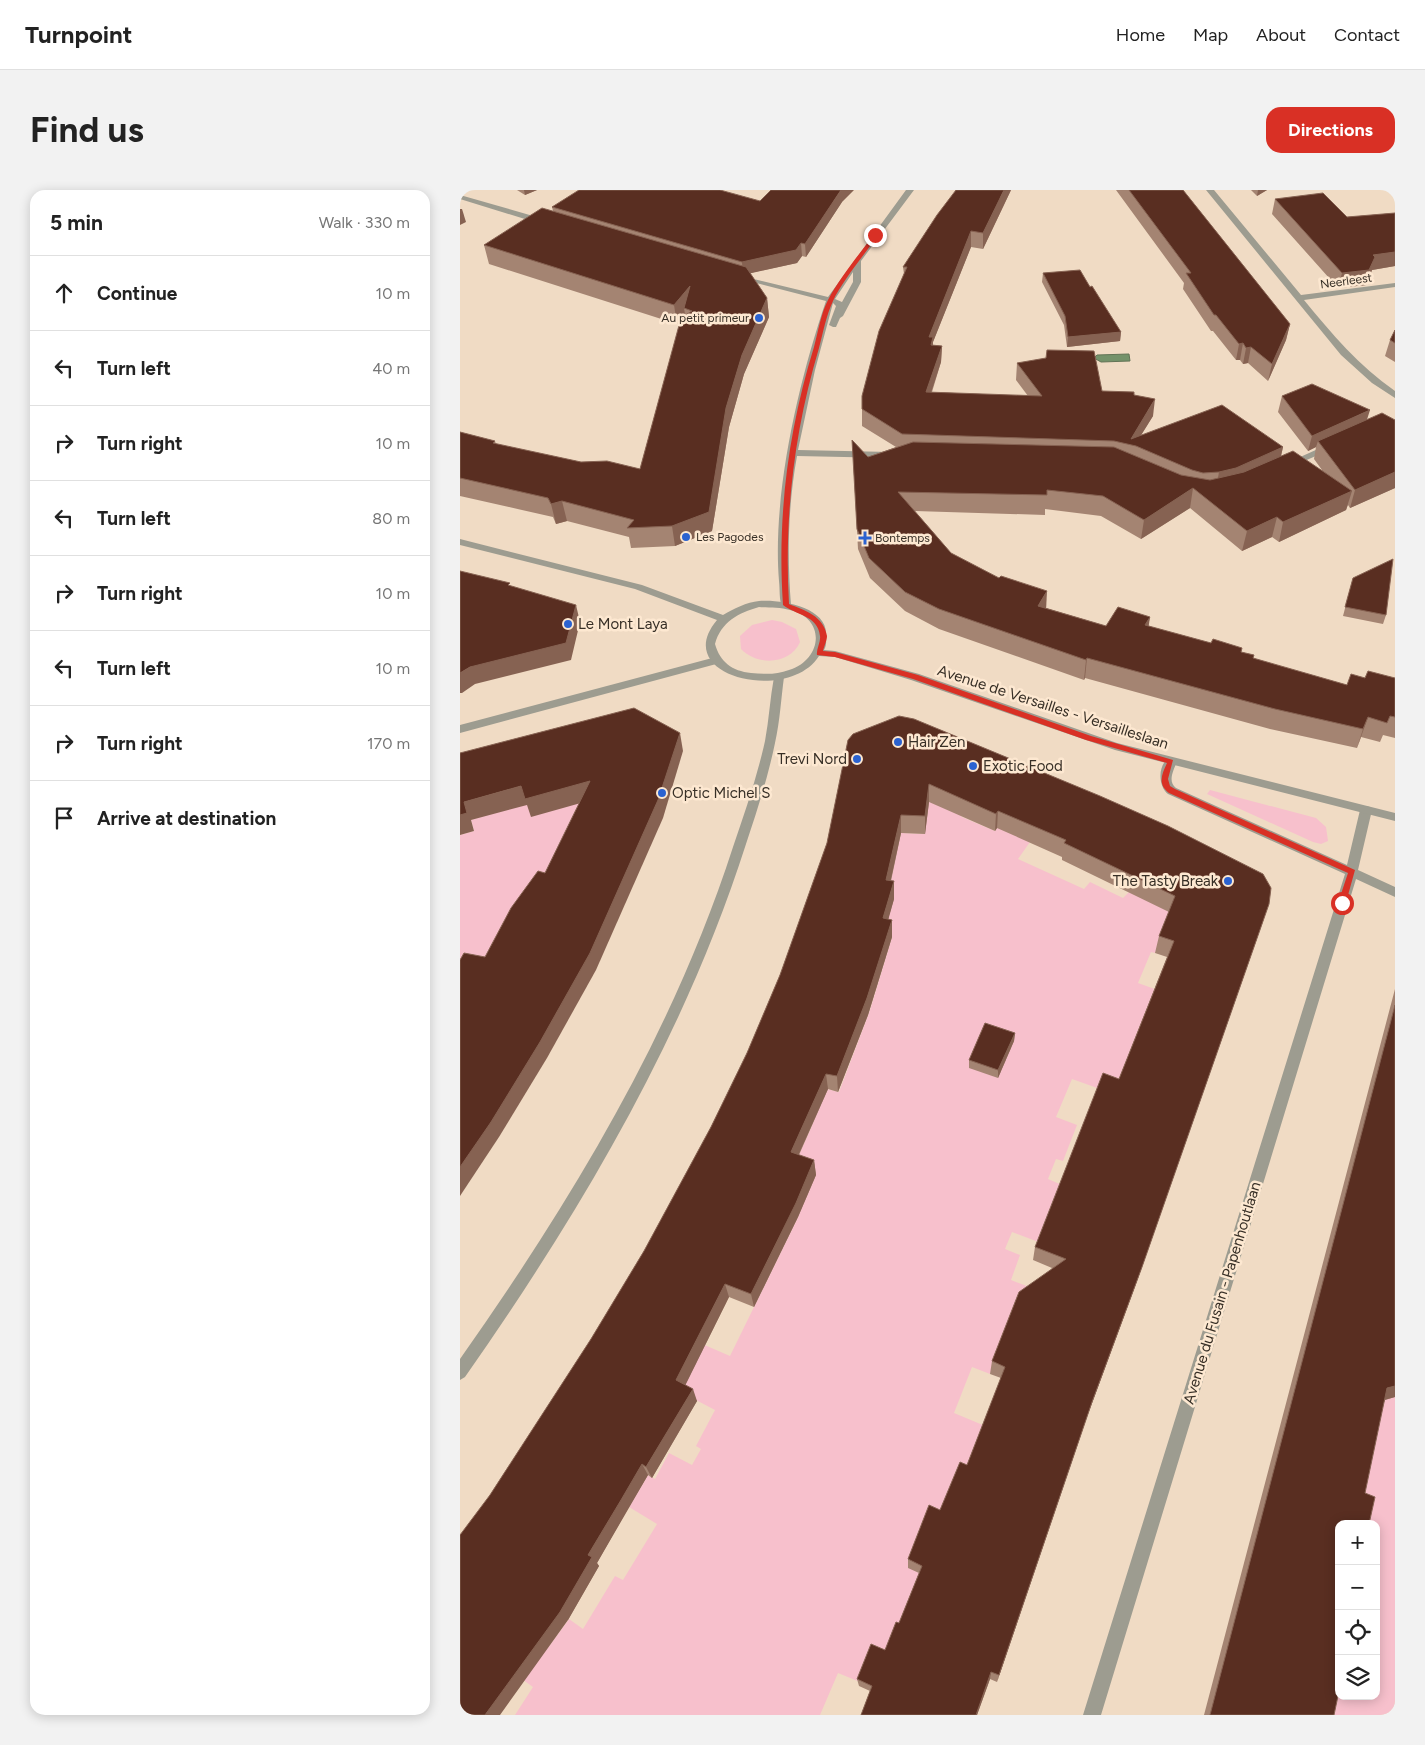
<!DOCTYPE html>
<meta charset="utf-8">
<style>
body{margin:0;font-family:Figtree,sans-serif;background:#f2f2f2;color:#222}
.controls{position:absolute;right:15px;bottom:15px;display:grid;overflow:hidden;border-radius:10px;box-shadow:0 2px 12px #0003}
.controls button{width:45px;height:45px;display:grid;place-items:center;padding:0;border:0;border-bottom:1px solid #e0e0e0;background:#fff;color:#222;font:25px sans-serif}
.stop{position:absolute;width:15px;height:15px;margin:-11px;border:4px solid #d93025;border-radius:50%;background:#fff}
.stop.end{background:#d93025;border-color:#fff;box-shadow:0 1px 5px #0008}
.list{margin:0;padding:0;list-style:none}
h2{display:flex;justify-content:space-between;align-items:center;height:65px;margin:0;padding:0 20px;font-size:21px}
h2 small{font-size:16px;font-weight:400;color:#767676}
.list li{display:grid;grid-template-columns:32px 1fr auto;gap:15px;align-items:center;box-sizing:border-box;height:75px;padding:0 20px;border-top:1px solid #e0e0e0}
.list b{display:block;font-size:19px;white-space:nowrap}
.list em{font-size:16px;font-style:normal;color:#767676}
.icon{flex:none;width:28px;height:28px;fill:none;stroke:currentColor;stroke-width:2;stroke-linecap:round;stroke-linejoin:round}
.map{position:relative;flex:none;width:935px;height:1525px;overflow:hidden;border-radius:15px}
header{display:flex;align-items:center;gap:30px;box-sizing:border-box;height:70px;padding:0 25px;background:#fff;border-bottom:1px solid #e0e0e0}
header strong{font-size:24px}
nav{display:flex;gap:28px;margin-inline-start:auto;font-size:18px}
.intro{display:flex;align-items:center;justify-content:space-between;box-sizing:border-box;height:120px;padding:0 30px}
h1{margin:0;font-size:35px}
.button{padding:12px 22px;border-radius:15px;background:#d93025;color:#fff;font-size:18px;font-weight:700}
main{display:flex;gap:30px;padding:0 30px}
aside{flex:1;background:#fff;border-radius:15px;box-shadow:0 2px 12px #0003}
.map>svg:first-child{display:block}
</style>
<header>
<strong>Turnpoint</strong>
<nav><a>Home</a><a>Map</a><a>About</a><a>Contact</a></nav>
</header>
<div class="intro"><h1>Find us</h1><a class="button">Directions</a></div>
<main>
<aside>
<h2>5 min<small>Walk · 330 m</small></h2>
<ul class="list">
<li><svg class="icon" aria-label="ahead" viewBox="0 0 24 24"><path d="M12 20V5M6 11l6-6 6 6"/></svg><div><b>Continue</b></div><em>10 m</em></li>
<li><svg class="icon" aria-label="left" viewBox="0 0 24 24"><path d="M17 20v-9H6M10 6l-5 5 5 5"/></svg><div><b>Turn left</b></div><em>40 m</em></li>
<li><svg class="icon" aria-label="right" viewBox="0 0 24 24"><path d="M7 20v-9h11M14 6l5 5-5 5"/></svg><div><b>Turn right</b></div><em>10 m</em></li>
<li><svg class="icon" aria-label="left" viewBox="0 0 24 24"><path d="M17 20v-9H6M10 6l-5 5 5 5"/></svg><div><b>Turn left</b></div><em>80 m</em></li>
<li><svg class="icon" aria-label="right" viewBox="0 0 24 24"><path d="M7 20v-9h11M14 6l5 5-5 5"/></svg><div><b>Turn right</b></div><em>10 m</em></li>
<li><svg class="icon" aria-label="left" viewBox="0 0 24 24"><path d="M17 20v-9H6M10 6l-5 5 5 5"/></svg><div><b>Turn left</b></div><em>10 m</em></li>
<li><svg class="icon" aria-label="right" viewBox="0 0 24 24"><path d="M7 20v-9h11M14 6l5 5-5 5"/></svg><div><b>Turn right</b></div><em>170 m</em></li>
<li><svg class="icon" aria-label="arrive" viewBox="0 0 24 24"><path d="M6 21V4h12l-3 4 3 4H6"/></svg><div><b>Arrive at destination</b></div></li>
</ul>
</aside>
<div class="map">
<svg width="935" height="1525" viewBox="0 0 935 1525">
<rect width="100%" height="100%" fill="#f0dbc4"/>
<g fill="#f7c0cc">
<path d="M312,430L322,432L336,439L340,452C330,475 297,476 281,459L280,446L292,435Z"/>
<path d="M143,589L0,826V645L14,641L11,630Z"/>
<path d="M472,595L502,627L535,641L538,637L570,652L558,669L624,699L630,692L663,708L669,702L727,725L705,737L695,763L691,762L678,793L706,803L662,889L640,899L612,889L596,927L617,935L603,971L596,969L588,989L602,995L605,1062L552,1042L545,1059L560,1065L551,1090L575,1099L530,1184L512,1177L494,1223L542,1243L462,1385L426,1467L400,1492L378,1483L360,1525H55L73,1497L59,1487L90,1455L109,1429L123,1439L155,1386L163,1390L197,1334L169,1317L188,1285L195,1289L209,1263L232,1275L241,1259L236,1256L255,1220L213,1198L240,1153L270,1166L338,1027L333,977L351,938L363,898L379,902L410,820L432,747L418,744L441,643L465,644L446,620Z"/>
<path d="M750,600L856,628L866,637L868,651L861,654L853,652L747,604Z"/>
<path d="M918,1204L935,1207V1525H865L879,1472V1506H916V1334H901L894,1315Z"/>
</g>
<path fill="#74926a" stroke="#627456" d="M669,164L670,171L641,172L634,168L637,165Z"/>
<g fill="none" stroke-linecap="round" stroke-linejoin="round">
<g fill="#9d9c90" fill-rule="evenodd">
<path d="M446,0H454L401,71V92L383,126L380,128L376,137H373L369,135L376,116L373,113L355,180L338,260L431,262L436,265L431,268L337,266C328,316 327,365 331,415L326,418L322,417C319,410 320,399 319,391C312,306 338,193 366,111L277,88L281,86L368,107ZM393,82V92L382,112L375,109Z"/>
<path d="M746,0H754L841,105L935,93V97L844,110C872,144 899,176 935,201V208L912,193L881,165Z"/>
<path d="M0,5L87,30L88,32L81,34L0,9Z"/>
<path d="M871,253L874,254V258L833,276L825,274Z"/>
<path d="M256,467L260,469V473L0,543V535Z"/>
<path d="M319,483L324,487C321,509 320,531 315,553C308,587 297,621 286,654C224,848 121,1021 5,1187L0,1190V1169C112,1010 213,843 273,657C285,622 297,587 305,551C309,530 310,508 314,487Z"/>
<path d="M711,567L717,571C714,580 707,591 716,598L887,675L900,620L906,616L910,617L912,620L898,680L935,697V707L896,689L641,1525H623L885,684L708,604C697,595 698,572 711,567Z"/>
</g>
<path fill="#9d9c90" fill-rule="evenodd" d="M0,349L182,395L263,425C273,419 287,412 299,411C320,409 368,417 366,445C366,450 367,455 364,460L375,461L459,484L657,553L935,623V631L655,560L451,490L375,467L359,466C329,514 209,487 257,430L175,399L0,355ZM299,417C309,418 320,417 330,420C367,429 362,470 329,480C316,485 304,484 291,483C272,481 260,472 255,454C261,432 278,423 299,417Z"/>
</g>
<g fill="#a48472">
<path d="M57,0H77L65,5Z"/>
<path d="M551,0L523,59L511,57L473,152V155L482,156L481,172L472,202L568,206L556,190L557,173L642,201L674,205L693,226L681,245L823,257L821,266L862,280L854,269L856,257L848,261L818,222L822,206L907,230H935V298L890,318L888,315L886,320L819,352L812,347L782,361L730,318L681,349L641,326L585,319V325L455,321L491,363L586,418L646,436L690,427L688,436L751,453L782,458L781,462L794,465L793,468L887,495L905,488H935V548L923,545L920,552L901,547L897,558L810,539L625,488L624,490L479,439L445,421L410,388L398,359L392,250L408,267L436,257L402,236V219L444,84L443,77Z"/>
<path d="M656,0H723L830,134L826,150L808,191L788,173L783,174L780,170H776L753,141H751L723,99L724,93Z"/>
<path d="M791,0H807L797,6Z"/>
<path d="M815,9L887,27L935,23V76L912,80L906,95L878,98L812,24Z"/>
<path d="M300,11L382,12L346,67L342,66L337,73L290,83L307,108L309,127L284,184L269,237L252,341L215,356L171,358L169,347L107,331L96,334L93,327L0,306V242L35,251L36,254L121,272L180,279L221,129L217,134L29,74L24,55L93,21L92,17Z"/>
<path d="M583,83L630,97L661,142L660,151L607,157L604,135L582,92Z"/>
<path d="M935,140V172L925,166L930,150Z"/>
<path d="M893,388L926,425L923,434L883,426Z"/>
<path d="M388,550L803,731L677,1091L628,1224L537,1492L530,1489L517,1525H401L410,1501L399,1496L397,1489L425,1460L439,1433L459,1383L448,1378V1369L480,1320L507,1275L541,1188L530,1184L532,1171L592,1078L573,1070L575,1057L659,889L707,767L695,763L699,746L709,722L602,670V667L537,638L535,641L469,612L465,644L441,643L431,691H434V709L428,729L432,730V747L408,825L378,902L368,899L339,965L354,970L356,985L338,1027L294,1117L269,1107L225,1195L237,1211L192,1288L188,1285L167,1320L137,1373L139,1376L108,1430L30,1305L131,1149L184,1061L251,937L287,863L320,785L367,653Z"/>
<path d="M935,799V1207L925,1210L879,1334L874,1525H744Z"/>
<path d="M555,843L554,851L538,888L509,878V870Z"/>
</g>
<g fill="#866252">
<path d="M64,0H77L65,5Z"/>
<path d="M381,0H394L382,12L346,67L345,54Z"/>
<path d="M544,0H551L523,59V43Z"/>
<path d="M798,0H807L797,6Z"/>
<path d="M0,19H2L6,32L0,35Z"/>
<path d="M511,41V57L473,152V163L469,147Z"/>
<path d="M341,53L342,66L337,73L283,85L282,72Z"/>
<path d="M935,62V76L912,80L906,95L878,98L882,83L913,65Z"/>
<path d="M230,96L224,118L225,124L217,134L214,115Z"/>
<path d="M307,108L309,127L284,184L269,237L252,341L215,356L212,336L266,218L282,165Z"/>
<path d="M830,134L826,150L808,191L812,174Z"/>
<path d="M661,142L660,151L607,157L608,147Z"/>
<path d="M783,153L780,170H776L779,154Z"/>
<path d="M482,156L481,172L466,218V202Z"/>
<path d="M791,157L788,173L783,174L786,158Z"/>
<path d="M695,209L693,226L675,255L671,249Z"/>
<path d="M910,220L905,236L858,251L856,257L848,261L852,246Z"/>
<path d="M823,257L819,274L756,299L759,282Z"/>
<path d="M935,282V298L890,318L895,300Z"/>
<path d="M733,298L730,318L681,349L684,330Z"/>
<path d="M892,301L886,320L819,352L823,332Z"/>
<path d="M102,311L107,331L96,334L91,314Z"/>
<path d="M817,327L812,347L782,361L787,341Z"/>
<path d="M587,401L586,421L578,416Z"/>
<path d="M116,415L120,432L111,470L15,494L2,503H0V483L10,477Z"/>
<path d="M690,427L687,447L685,435Z"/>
<path d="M627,468L625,488L624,490L626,470Z"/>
<path d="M908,527L901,547L897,558L903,539Z"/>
<path d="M220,543L223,561L203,628L136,780L87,868L39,947L0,1006V977Z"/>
<path d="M130,591L135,609L71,627L67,615L11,630L14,641L0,645V625L4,612L61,596Z"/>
<path d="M469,594V612L465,644V626Z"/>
<path d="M538,621L537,638L535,641L536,624Z"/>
<path d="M441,625V643L427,707L426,690Z"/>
<path d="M434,691V709L424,745L423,728Z"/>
<path d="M809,714L677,1091L628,1224L537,1492L539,1485L632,1212Z"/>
<path d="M432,730V747L408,825L378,902L377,886Z"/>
<path d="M555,843L554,851L538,888V880Z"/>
<path d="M366,884L368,899L333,977L331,962Z"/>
<path d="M354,970L356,985L338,1027L294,1117L291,1104Z"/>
<path d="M265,1094L269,1107L222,1202L216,1190Z"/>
<path d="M935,1196V1207L917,1212L927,1198Z"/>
<path d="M233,1199L237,1211L192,1288L186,1277Z"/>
<path d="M182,1274L188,1285L137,1373L139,1376L108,1430L40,1525H25L128,1365Z"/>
<path d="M531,1482L530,1489L517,1525H516Z"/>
</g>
<g fill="#592e21" stroke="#866252">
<path d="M119,0H260L300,11L311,0H381L345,54L341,53L336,60L282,72L92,17Z"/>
<path d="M496,0H544L523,43L511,41L469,147H473L471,155L482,156L466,202L582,206L557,173L586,168L587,160L634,161L642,201L674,202V205L695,209L671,249L762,215L823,257L776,278L759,282L743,283L732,280L676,256L654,251L442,244L402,219V206L419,141L447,77H443L477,25Z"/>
<path d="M669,0H723L830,134L812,174L791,157L786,158L783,153L779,154L756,125H754L726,83H731Z"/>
<path d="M863,3L887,27L935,23V62L913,65L915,67L909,80L882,83L815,9Z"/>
<path d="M82,18L286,77L307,108L282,165L266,218L249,322L212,336L167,338L174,330L102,311L91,314L88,308L0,288V242L35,251L33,253L121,272L147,271L180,279L221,128L232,121L224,118L230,96L214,115L24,55Z"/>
<path d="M620,80L630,97L632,96L661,142L608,147L605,126L583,83Z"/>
<path d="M935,140V153L930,150Z"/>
<path d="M852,194L910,220L852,246L822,206Z"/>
<path d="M922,223L935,230V282L895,300L858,251Z"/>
<path d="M392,250L408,267L453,252L654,257L721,285L750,290L784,282L833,261L892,301L823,332L817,327L787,341L733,298L684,330L643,306L587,300V305L438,302L491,363L539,388L541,386L587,401L578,416L646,436L658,417L690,427L685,435L751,453L753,449L782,458L781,462L794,465L793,468L887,495L891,484L905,488L908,481L935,488V527L930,526L927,533L908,527L903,539L815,519L627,468L626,470L479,419L445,402L409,368L397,339Z"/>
<path d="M933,369L926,425L885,417L893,388Z"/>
<path d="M0,381L50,393L48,395L116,415L106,453L10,477L0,483Z"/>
<path d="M174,518L220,543L198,610L130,763L80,852L31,932L0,977V770L4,763L25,767L51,718L78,681L85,683L130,591L65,609L61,596L4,612L7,623L0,625V563Z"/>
<path d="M439,526L454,529L640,606L708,636L803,684L811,698L809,714L682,1077L632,1212L539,1485L531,1482L516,1525H401L412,1496L397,1489L411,1454L425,1460L436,1432L439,1433L462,1376L448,1369L469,1315L480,1320L500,1272L507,1275L545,1177L532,1171L559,1102L606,1069L575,1057L643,883L659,889L714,751L699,746L715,706L604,653L606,650L538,621L536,624L469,594L465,626L441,625L426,690L434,691L423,728L432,730L407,808L377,886L366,884L331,962L354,970L336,1013L291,1104L265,1094L216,1190L233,1199L186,1277L182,1274L161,1310L128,1365L132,1367L100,1422L25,1525H0V1345L30,1305L131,1149L184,1061L251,937L287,863L320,785L367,653L388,550L393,544Z"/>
<path d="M935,815V1196L927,1198L905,1303L915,1307L909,1334H879V1501L874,1525H750Z"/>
<path d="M525,833L555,843L538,880L509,870Z"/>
</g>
<path fill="#d93025" d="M414,44L418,45C405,64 382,91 373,111C366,126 363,143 359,158C334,241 324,328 329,414C344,420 364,426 367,446C367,450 364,457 363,461L375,462L458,485L631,546L713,570L708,589L710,596L715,599L895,680L885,716L878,713L888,683L709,603C697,594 702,584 707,573L626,550L453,489L375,467L357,465C356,459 361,452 360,446C358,425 335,425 323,415C317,327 328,241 354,157C358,142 361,123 368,110C380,87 399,65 414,44Z"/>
<g fill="#2b62d0" stroke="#fde8d1" stroke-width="2">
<circle cx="299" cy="128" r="5"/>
<circle cx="226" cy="347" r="5"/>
<path d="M402.5 340.5h5v5h5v5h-5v5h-5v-5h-5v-5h5z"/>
<circle cx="108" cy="434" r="5"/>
<circle cx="438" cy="552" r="5"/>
<circle cx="397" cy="569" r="5"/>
<circle cx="513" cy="576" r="5"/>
<circle cx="202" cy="603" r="5"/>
<circle cx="768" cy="691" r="5"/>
</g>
<g text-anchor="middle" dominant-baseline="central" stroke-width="5" stroke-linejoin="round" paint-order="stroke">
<g font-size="12" fill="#372f26" stroke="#fde8d1">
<text transform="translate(886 91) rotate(-8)">Neerleest</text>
</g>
<g font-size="12" fill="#372f26" stroke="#fde8d1" text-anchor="start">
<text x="289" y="128" text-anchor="end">Au petit primeur</text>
<text x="236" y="347">Les Pagodes</text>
<text x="415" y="348">Bontemps</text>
</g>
<g font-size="15" fill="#372f26" stroke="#fde8d1" text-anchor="start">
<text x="118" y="434">Le Mont Laya</text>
<text x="448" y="552">Hair Zen</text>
<text x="387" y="569" text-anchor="end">Trevi Nord</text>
<text x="523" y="576">Exotic Food</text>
<text x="212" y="603">Optic Michel S</text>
<text x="758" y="691" text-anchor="end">The Tasty Break</text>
</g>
<g font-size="15" fill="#372f26" stroke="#fde8d1">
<text transform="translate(593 517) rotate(18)">Avenue de Versailles - Versailleslaan</text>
<text transform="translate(762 1103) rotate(-73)">Avenue du Fusain - Papenhoutlaan</text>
</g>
</g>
</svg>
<div class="controls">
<button>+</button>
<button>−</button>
<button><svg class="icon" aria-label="locate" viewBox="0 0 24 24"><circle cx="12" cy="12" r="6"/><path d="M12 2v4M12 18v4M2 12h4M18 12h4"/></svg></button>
<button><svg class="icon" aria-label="layers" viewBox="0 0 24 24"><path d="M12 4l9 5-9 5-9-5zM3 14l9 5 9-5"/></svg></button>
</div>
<div class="stop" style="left:882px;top:713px"></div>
<div class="stop end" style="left:415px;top:45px"></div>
</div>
</main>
